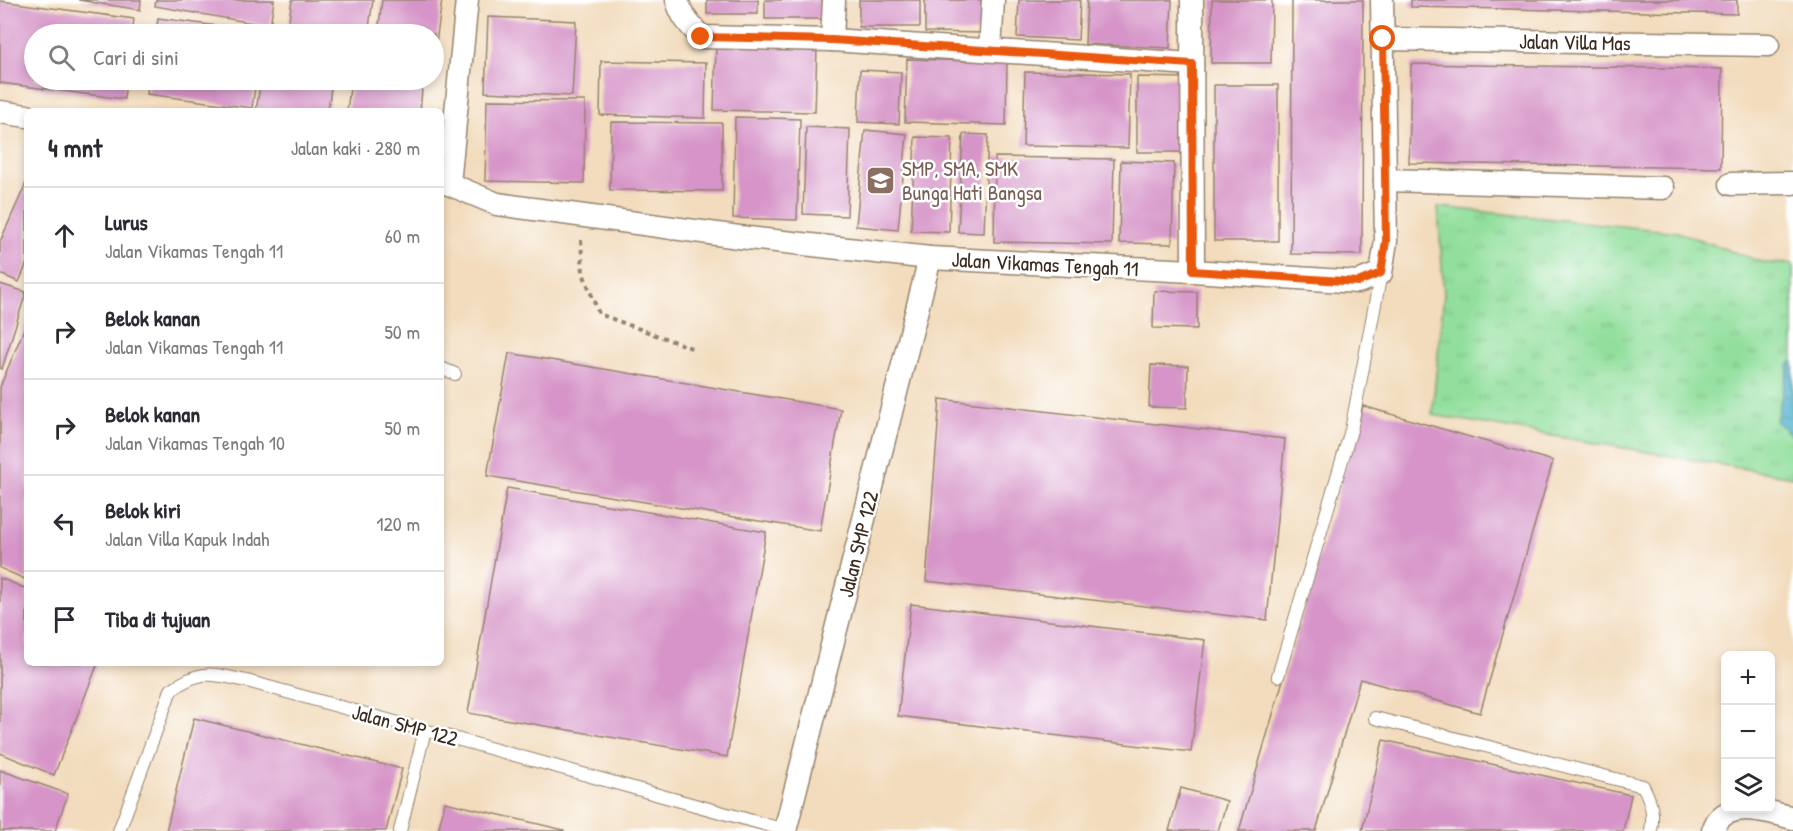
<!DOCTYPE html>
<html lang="id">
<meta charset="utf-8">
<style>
body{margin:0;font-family:"Patrick Hand",sans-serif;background:#f2f2f3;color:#2b2b33}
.controls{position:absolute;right:18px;bottom:18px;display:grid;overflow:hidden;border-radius:9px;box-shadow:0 3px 9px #0003}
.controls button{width:54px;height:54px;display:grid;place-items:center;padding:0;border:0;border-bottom:2px solid #e1e1e2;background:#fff;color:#2b2b33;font:30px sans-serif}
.stop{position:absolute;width:18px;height:18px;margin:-14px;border:4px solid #ea580c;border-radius:50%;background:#fff}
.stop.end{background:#ea580c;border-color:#fff;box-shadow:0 2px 6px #0008}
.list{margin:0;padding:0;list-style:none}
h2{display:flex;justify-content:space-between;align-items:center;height:78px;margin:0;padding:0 24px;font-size:26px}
h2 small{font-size:20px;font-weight:400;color:#7c7c81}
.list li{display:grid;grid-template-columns:39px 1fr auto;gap:18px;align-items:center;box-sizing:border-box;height:96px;padding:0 24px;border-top:2px solid #e1e1e2}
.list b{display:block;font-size:22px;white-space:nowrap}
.list p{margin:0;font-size:20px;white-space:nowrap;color:#7c7c81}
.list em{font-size:20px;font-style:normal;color:#7c7c81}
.icon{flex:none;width:33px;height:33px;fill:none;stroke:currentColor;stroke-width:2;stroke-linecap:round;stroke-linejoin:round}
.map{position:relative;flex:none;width:1793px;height:831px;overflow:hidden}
.search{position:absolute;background:#fff;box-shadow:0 3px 9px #0003;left:24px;top:24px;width:420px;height:66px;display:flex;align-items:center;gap:15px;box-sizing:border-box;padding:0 21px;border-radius:33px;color:#7c7c81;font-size:22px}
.panel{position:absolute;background:#fff;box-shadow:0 3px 9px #0003;left:24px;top:108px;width:420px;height:558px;border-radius:9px}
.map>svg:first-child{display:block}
</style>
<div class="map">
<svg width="1793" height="831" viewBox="0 0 1793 831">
<defs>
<pattern id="grass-tufts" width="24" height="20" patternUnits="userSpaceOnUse" patternTransform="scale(1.5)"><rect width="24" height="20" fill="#92df9d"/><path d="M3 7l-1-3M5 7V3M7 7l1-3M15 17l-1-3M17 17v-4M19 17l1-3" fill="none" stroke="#7fc087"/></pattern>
<pattern id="water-ripples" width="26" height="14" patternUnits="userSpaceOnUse" patternTransform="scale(1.5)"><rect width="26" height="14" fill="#50b0ce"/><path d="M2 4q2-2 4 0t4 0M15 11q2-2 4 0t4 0" fill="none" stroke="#448fa7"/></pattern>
</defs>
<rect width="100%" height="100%" fill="#fff"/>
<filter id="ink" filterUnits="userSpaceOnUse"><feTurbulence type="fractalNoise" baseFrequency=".0167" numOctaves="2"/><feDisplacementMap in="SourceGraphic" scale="12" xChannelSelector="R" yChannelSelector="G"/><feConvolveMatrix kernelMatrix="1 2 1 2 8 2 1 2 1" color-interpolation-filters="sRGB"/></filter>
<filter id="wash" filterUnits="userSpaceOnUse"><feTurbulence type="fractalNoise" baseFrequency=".008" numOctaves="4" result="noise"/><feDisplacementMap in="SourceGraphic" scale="24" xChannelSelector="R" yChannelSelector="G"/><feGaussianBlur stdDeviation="1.35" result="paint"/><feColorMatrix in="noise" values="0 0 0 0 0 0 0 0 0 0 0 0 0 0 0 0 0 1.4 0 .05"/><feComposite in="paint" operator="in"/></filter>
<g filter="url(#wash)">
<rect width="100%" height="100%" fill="#f2dcbd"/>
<path fill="url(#grass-tufts)" stroke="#66845e" stroke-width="1.5" d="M1438,207L1678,232L1764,263L1793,264V477L1432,415L1444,294Z"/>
<path fill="url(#water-ripples)" stroke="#466d76" stroke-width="1.5" d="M1793,361V436L1776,421L1789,364Z"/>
<g id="blocks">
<g fill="#d694c8">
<path d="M78,0H141L140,10Z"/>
<path d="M156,0H274L270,26L155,6Z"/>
<path d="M292,0H373L368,34L287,33Z"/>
<path d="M382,0H442L436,43H434V34H378Z"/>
<rect x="707" y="0" width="51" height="14"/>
<rect x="765" y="0" width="65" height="19"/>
<rect x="859" y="0" width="61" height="27"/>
<path d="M925,0H988V33L925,32Z"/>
<path d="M1019,0H1080L1078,40L1017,37Z"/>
<path d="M1087,0H1172L1170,48L1085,44Z"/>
<path d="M1212,0H1272L1271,63H1211Z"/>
<path d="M1292,0H1363L1362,255L1291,254Z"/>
<path d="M1411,0H1737V14L1411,7Z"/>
<path d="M0,1L134,19L132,34H34V80H126L124,99L0,83Z"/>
<path d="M488,17L576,21L572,96L485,92Z"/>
<path d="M158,18L262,32V34H156Z"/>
<path d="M716,44L817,47L815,112L714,110Z"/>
<path d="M907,59L1007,62L1006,125L905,122Z"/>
<path d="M601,61L706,63L705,118L600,115Z"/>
<path d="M1411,64L1722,69L1721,168L1409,163Z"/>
<path d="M860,70L901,72L899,124L858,122Z"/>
<path d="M1025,72L1130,74L1128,148L1023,146Z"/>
<path d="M1137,77L1189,78L1188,152H1137Z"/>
<path d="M149,80H256L252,108L147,94Z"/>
<path d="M261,80H332L328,111H256Z"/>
<path d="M351,80H423L420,111H347Z"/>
<rect x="1214" y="85" width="64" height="156"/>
<path d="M487,100L585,101L584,183L485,181Z"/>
<path d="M735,117L800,119L797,220L733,218Z"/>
<path d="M611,122L722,123V191L610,190Z"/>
<path d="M806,127L850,129L847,216L803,214Z"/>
<path d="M865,130L907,134L898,230L856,226Z"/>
<path d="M963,134L988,135L984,233L958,232Z"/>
<path d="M915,137L952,138L949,232L911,231Z"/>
<path d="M995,157L1114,159L1112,244L994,242Z"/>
<path d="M1121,161L1174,163L1172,244L1119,243Z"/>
<path d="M27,181V263L19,282L0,274V242Z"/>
<path d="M0,284L26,292L2,369L0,368Z"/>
<path d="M1154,291L1197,292V329L1153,328Z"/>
<path d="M27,322V580L0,568V387Z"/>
<path d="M509,353L841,409L820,531L487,476Z"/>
<path d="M1151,365L1188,366L1187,408L1149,407Z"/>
<path d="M940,399L1285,439L1267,620L926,581Z"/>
<path d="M1363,406L1553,461L1480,713L1360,679L1316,831H1239Z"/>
<path d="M507,488L766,532L727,757L468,713Z"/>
<path d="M0,578L27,589V663H98L54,775L0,753Z"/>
<path d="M911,604L1205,640L1191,752L898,716Z"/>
<path d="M194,718L402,769L386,831H166Z"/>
<path d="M1383,740L1631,795L1623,831H1362Z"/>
<path d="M0,770L68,794L55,831H0Z"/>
<path d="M1181,788L1227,801L1218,831H1169Z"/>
<path d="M445,802L564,830V831H438Z"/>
</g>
</g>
</g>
<g filter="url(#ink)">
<use href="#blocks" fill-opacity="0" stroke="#96836e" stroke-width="1.5"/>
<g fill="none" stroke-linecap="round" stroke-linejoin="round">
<defs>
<g id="service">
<path d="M441,368L455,374"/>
<path d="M1278,676L1351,430L1381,273"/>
<path d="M1375,718L1643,786C1651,801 1654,813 1651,831"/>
<path d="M119,831L171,690C202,668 212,674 247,681L785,830"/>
<path d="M400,831L425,730"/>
</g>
<g id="minor">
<path d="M677,0C681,16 690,25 701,37L832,40L1192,64"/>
<path d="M1192,0L1193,271"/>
<path d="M1383,39L1768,45"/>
<path d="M832,40L834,0"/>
<path d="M990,50L993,0"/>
<path d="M0,112L27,116"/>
<path d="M1385,180L1663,188"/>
<path d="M441,182L449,184L497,204L739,237L930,258L1193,271L1358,282L1381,273L1386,241L1382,0"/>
<path d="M449,184L467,0"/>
<path d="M1731,184L1793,183"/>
<path d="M785,831L930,258"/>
<path d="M1713,831C1723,796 1769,812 1793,818"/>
</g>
</defs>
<use href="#service" stroke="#96836e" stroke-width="14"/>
<use href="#minor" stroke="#96836e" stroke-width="25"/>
<path stroke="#96836e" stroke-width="4" stroke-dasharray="4.5 4.5" stroke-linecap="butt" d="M581,240L583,273L599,314L694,349"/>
<use href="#service" stroke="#fff" stroke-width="12"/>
<use href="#minor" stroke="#fff" stroke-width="22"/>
</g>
</g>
<g fill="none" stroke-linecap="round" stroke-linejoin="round" filter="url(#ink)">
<path stroke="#ea580c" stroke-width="8" d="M701,37L832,40L1192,64L1193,271L1358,282L1381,273L1386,241L1383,39"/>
</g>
<defs>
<symbol id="school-square" viewBox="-11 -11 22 22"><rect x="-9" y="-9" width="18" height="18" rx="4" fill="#8d6e63" stroke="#fff"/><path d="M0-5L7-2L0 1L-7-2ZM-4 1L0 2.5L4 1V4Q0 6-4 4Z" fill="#fff"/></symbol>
</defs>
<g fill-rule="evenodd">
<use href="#school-square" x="864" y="164" width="33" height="33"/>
</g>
<g text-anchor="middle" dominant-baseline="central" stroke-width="5" stroke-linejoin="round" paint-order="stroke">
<g font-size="21" fill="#3b2a1e" stroke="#fff">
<text transform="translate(1575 42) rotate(1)">Jalan Villa Mas</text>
<text transform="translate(1045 264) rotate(3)">Jalan Vikamas Tengah 11</text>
<text transform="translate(858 544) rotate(-76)">Jalan SMP 122</text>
<text transform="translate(405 725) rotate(15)">Jalan SMP 122</text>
</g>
<g font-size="21" fill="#785e54" stroke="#fff" text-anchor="start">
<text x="902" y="168">SMP, SMA, SMK<tspan x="902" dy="24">Bunga Hati Bangsa</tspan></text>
</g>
</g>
</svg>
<div class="controls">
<button>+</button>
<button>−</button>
<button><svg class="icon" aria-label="layers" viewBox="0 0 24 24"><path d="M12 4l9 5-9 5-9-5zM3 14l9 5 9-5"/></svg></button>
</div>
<div class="stop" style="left:1383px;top:39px"></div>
<div class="stop end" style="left:701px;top:37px"></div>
<div class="search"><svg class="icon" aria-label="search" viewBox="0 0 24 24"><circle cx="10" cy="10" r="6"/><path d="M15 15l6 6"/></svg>Cari di sini</div>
<section class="panel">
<h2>4 mnt<small>Jalan kaki · 280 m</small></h2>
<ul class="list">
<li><svg class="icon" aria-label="ahead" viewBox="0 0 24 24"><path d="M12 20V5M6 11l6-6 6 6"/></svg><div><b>Lurus</b><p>Jalan Vikamas Tengah 11</p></div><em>60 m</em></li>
<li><svg class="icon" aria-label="right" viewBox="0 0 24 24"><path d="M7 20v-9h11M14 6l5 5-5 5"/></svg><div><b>Belok kanan</b><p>Jalan Vikamas Tengah 11</p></div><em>50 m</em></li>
<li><svg class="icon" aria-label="right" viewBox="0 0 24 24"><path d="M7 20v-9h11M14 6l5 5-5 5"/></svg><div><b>Belok kanan</b><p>Jalan Vikamas Tengah 10</p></div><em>50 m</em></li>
<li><svg class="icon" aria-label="left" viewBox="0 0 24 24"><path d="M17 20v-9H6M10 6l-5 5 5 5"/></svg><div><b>Belok kiri</b><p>Jalan Villa Kapuk Indah</p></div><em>120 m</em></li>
<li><svg class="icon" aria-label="arrive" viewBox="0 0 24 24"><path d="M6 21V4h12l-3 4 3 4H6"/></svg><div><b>Tiba di tujuan</b></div></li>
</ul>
</section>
</div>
